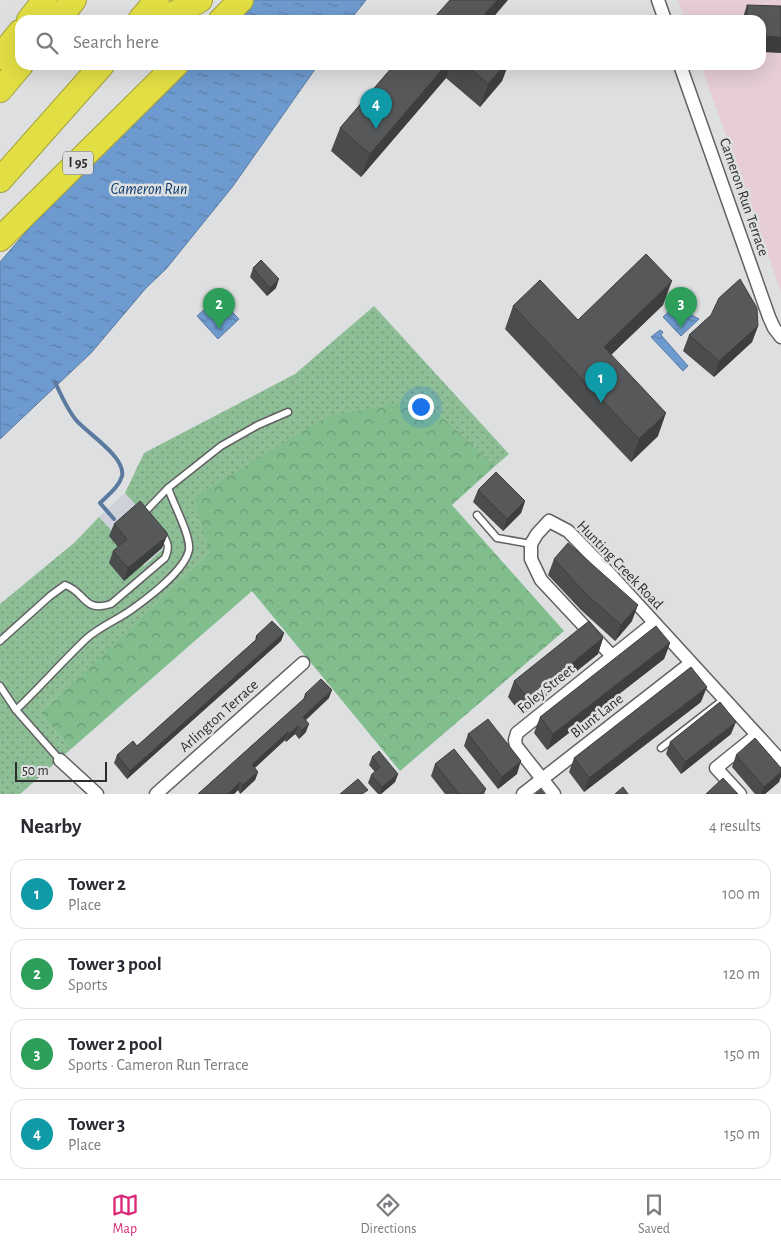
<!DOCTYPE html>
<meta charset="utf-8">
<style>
body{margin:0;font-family:"Alegreya Sans",sans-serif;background:#f7f7f7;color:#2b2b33}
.scale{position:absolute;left:15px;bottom:12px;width:92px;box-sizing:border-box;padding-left:5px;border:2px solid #2d2d2e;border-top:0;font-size:14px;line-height:18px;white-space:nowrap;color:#2d2d2e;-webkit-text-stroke:4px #dedfe0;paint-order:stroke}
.you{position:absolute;left:420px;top:406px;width:18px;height:18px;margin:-12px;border:4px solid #fff;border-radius:50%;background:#1a73e8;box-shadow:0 0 0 8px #1a73e833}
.badge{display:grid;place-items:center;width:32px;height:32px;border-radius:50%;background:#db2777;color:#fff;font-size:16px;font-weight:700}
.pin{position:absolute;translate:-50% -41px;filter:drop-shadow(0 1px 2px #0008)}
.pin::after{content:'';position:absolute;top:26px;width:18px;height:15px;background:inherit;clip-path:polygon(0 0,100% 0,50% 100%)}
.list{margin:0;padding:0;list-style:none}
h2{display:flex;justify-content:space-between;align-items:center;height:65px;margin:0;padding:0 20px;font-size:21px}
h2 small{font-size:16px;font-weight:400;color:#7c7c81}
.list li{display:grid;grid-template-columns:32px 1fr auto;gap:15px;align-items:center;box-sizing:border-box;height:70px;margin:0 10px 10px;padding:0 10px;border:1px solid #e1e1e2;border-radius:15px}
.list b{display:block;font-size:19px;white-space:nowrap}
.list p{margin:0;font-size:16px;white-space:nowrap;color:#7c7c81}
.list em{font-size:16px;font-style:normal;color:#7c7c81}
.icon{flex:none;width:28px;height:28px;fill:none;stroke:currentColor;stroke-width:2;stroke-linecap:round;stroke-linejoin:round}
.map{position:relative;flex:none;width:781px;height:794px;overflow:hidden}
.search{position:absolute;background:#fff;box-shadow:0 5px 20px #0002;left:15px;right:15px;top:15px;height:55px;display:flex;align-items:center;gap:12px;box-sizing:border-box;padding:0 18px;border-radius:15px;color:#7c7c81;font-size:19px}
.sheet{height:385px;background:#fff}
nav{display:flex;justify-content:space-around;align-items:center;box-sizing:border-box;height:70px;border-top:1px solid #e1e1e2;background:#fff;font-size:14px;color:#7c7c81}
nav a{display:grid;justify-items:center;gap:2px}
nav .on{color:#db2777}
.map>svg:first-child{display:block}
</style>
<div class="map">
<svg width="781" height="794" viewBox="0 0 781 794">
<defs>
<pattern id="grass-dots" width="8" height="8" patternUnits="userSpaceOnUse" patternTransform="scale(1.25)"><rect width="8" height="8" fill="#8dbe96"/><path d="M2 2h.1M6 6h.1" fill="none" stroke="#749b7b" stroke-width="1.8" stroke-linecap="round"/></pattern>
<pattern id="forest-crowns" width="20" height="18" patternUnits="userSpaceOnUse" patternTransform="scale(1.25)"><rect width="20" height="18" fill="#82bd8e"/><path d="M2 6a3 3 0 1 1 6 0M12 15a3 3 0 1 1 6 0" fill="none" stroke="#6b9a74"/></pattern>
<pattern id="water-ripples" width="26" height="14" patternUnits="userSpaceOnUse" patternTransform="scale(1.25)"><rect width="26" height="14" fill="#6e9bcf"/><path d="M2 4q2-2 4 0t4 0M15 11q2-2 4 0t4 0" fill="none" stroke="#5b7fa8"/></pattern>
</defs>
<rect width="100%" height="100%" fill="#dedfe0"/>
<path fill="#e6cdd6" d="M678,0H781V292L701,65H761V20H685Z"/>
<path fill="#ced1d9" d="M125,493L170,543L144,566L99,517Z"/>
<path fill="url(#grass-dots)" d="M374,306L509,454L495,466L424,399L193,498L211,553L40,713L71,749L20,794H0V604L74,543L99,517L144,566L170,543L125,493L144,453L295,374Z"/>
<path fill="url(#forest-crowns)" d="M424,399L495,466L452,505L564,631L400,771L252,591L71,749L40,713L210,553L193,498L328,416Z"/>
<g fill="url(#water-ripples)" stroke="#5a7a9f">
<path d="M225,0H366L350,20H208Z"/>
<path d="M170,65H318L233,186L166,269L146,288L91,353L0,439V262Z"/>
<path d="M226,306L239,319L218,339L197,316L206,308L215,316Z"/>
<path d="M675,306L699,319L681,336L663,317Z"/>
<path d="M660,330L663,332L661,335L688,366L683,371L651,337Z"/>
</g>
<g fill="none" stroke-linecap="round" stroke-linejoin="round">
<path stroke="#5a7a9f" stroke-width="4" d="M55,382C61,395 67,409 76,420C87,433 126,457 122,476C119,487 108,495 100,503L114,519"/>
<defs>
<g id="lane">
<path d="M477,515L497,538L531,544"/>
<path d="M147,516L144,513L168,488"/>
<path d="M0,641L50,596L65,585C86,592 83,613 111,604L165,558C170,547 168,543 162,533"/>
<path d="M0,686L16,710L60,760"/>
<path d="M16,710C40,687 62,662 86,639C99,627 117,620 131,610C148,598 185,570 189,550C191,536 173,503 168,488L221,446L258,425L288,412"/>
<path d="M661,748L724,699"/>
</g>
<g id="street">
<path d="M658,0L665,20"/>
<path d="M680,65L769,317L774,328L781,337"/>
<path d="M612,656L541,580L531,559V544L537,534L549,521L568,531L609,573L781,761"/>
<path d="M60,760L97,794"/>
<path d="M156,794L303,663"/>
<path d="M523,794L691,663"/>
<path d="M554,794L516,746L515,740L517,733L654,623"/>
<path d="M740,794L716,768L757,735"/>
</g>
<g id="highway">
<path d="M29,20L45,0"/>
<path d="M57,20L74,0"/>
<path d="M140,20L157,0"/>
<path d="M157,20L184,9L200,0"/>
<path d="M221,20L241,0"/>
<path d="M0,57L20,32"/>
<path d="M0,90L21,65"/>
<path d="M0,180L102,65"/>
<path d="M0,239L176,65"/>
</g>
</defs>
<use href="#lane" stroke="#616162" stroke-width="9"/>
<use href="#street" stroke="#616162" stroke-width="15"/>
<use href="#highway" stroke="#a3a13c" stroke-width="26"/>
<use href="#lane" stroke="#fff" stroke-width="6"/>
<use href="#street" stroke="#fff" stroke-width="12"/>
<use href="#highway" stroke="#e2df44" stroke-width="24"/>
</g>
<g fill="#4b4c4d">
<path d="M747,5L761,20H742Z"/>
<path d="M394,65H508L502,81L480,107L446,78L361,177L331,151L340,128Z"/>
<path d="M253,268L276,288L267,296L250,277Z"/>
<path d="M663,305L611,355L658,436L631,462L505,329L513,306L578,320Z"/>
<path d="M758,326L752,342L714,377L683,351L689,335Z"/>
<path d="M478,490L525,501L521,513L503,531L473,502Z"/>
<path d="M114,524L162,548L124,581L109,563L113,551L118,547L109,536Z"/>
<path d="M554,559L632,621L615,641L581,610L548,575Z"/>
<path d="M284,633L281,641L127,779L114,763L117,755L137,746L255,641L256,636Z"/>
<path d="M603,638L598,654L522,715L508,697L514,681Z"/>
<path d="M670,643L664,659L547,750L534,733L540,717Z"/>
<path d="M305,694L329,698L306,720V732L299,739L295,734L286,742L285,740L255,768L258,772L255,780L240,794L238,790L234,794H198L303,700Z"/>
<path d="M701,702L584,792L569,772L574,758Z"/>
<path d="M468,734L517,774L498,789L464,746Z"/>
<path d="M731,734L681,774L666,754L670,742Z"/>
<path d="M736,755L781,768V776L779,782L765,794H755L732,767Z"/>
<path d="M372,757L398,774L395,782L381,794H378L368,783L371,775L375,772L369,765Z"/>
<path d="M435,764L486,789L484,794H445L431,776Z"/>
</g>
<g fill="#3d3e3e">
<path d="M497,0H508L491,20H479Z"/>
<path d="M761,36L781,37V53L761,52Z"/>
<path d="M446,65H451L446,78L361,177L370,154Z"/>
<path d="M505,65H508L502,81L480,107L488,84Z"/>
<path d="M279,279L276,288L267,296L270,288Z"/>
<path d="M672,281L663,305L595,370L604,347Z"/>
<path d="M758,326L752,342L714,377L719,361Z"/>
<path d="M666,413L658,436L631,462L639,439Z"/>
<path d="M525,501L521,513L503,531L507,519Z"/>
<path d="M167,536L162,548L124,581L128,568Z"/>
<path d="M638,605L632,621L615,641L621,625Z"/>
<path d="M284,633L281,641L127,779L130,771Z"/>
<path d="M603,638L598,654L522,715L528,699Z"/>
<path d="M670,643L664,659L547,750L553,734Z"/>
<path d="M707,687L701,702L584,792L589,778Z"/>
<path d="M332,690L329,698L300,725L303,717Z"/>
<path d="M736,722L731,734L681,774L685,762Z"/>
<path d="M309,724L306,732L299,739L302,730Z"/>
<path d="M298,726L295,734L286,742L289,734Z"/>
<path d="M288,732L285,740L251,771L252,765Z"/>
<path d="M521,761L517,774L498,789L502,777Z"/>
<path d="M258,772L255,780L240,794L243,785Z"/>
<path d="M781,772V776L779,782L765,794H761L764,787Z"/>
<path d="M398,774L395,782L381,794H380L382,787Z"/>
<path d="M240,782L238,790L234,794H228Z"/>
</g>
<g fill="#575859" stroke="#3d3e3e">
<path d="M450,0H497L479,20H432Z"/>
<path d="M747,5L781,6V37L761,36V20H747Z"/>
<path d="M394,65H446L370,154L340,128Z"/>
<path d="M466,65H505L488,84Z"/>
<path d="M646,254L672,281L604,347L666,413L639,439L513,306L540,280L578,320Z"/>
<path d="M261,260L279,279L270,288L253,268Z"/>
<path d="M740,279L757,308L758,326L719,361L689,335L711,315L719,298Z"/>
<path d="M496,472L525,501L507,519L478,490Z"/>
<path d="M140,501L167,533V536L128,568L113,551L127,539L114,524Z"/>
<path d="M568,543L638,605L621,625L586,594L554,559Z"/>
<path d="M272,621L284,633L130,771L117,755L133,741L137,746L258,638L256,636Z"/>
<path d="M589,621L603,638L528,699L514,681Z"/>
<path d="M656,626L670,643L553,734L540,717Z"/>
<path d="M691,667L707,687L589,778L574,758Z"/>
<path d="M321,679L332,690L303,717L309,724L302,730L298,726L289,734L288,732L254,763L252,765L258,772L243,785L240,782L228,794H198L307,696L305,694Z"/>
<path d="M720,702L736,722L685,762L670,742Z"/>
<path d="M488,719L521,761L502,777L468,734Z"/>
<path d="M755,738L781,768V772L764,787L736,755Z"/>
<path d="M454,749L486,789L480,794H459L435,764Z"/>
<path d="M379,751L398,774L382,787L371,775L380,767L372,757Z"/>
<path d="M723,778L738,794H706Z"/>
<path d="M358,779L368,790L362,794H340Z"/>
<path d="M623,787L628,794H615Z"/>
<path d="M541,790L544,794H536Z"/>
</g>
<g text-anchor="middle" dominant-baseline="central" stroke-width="5" stroke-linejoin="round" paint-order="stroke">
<rect fill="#dedfe0" stroke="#626263" stroke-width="1" x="63" y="151.5" width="30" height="23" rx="4"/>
<g font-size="14" font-weight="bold" fill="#2d2d2e">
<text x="78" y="163">I 95</text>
</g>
<g font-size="15" fill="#2d2d2e" stroke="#dedfe0">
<text transform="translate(744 197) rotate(71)">Cameron Run Terrace</text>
<text transform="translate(620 565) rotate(46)">Hunting Creek Road</text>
<text transform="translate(546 689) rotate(-39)">Foley Street</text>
<text transform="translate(219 716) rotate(-42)">Arlington Terrace</text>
<text transform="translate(597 716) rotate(-38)">Blunt Lane</text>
</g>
<g font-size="16" font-style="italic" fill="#0f3f6f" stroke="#dedfe0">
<text x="149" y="189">Cameron Run</text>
</g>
</g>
</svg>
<div class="scale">50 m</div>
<div class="you"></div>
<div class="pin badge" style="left:601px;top:403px;background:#0f9aa8">1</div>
<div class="pin badge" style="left:219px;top:329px;background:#2e9e5b">2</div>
<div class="pin badge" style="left:681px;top:328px;background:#2e9e5b">3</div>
<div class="pin badge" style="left:376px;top:129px;background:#0f9aa8">4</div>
<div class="search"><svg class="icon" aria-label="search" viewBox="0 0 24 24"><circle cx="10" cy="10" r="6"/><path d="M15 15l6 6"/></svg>Search here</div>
</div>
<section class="sheet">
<h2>Nearby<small>4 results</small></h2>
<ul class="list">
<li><span class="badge" style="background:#0f9aa8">1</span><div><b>Tower 2</b><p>Place</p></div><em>100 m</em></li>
<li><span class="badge" style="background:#2e9e5b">2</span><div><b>Tower 3 pool</b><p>Sports</p></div><em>120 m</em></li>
<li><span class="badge" style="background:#2e9e5b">3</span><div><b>Tower 2 pool</b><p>Sports · Cameron Run Terrace</p></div><em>150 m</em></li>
<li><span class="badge" style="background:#0f9aa8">4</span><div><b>Tower 3</b><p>Place</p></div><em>150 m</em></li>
</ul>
</section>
<nav>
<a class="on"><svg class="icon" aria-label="map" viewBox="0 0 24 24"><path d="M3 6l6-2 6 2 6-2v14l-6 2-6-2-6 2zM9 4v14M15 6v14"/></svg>Map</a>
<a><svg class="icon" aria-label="directions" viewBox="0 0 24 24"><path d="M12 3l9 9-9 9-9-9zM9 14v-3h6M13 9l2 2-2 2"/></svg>Directions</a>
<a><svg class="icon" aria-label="saved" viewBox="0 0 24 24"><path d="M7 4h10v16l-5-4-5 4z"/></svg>Saved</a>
</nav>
